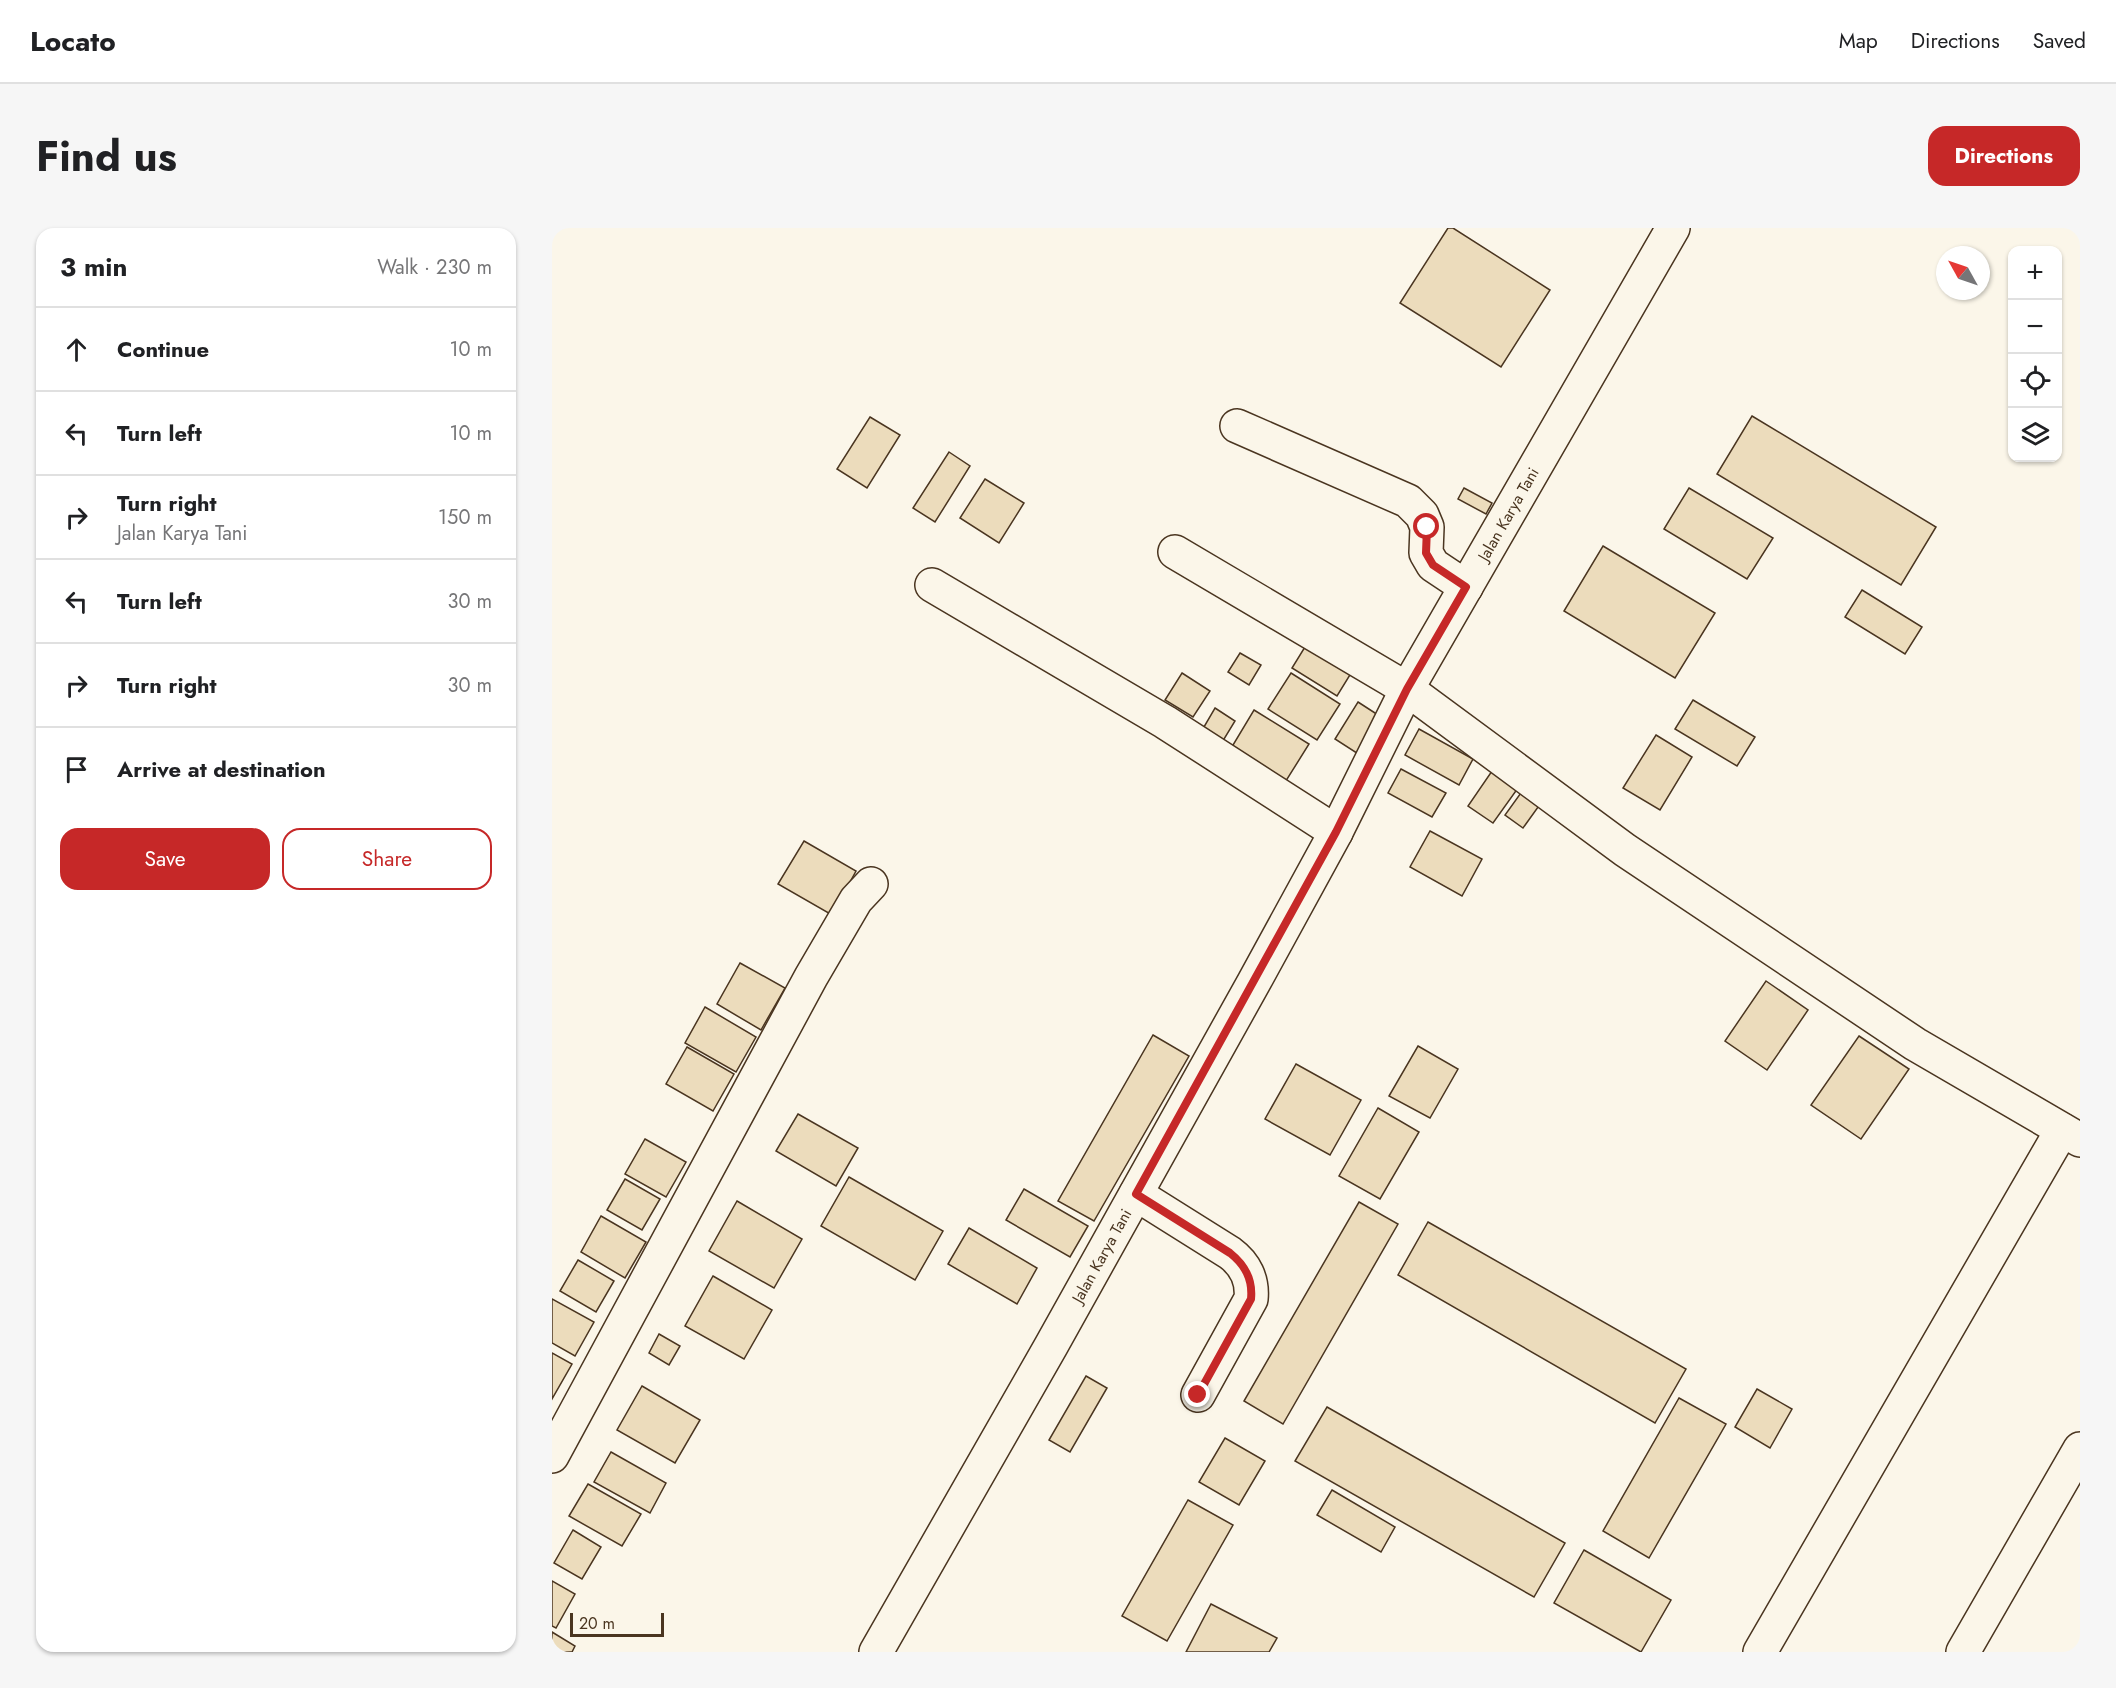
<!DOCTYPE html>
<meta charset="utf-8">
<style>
body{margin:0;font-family:Jost,sans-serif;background:#f6f6f6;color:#202124}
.controls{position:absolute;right:18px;top:18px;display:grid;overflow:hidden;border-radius:12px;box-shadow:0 2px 4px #0004}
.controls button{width:54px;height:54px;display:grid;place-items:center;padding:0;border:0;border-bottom:2px solid #e0e0e0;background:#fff;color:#202124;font:30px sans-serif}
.compass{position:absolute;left:1384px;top:18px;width:54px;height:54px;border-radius:50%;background:#fff;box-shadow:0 2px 4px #0004;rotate:310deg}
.scale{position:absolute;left:18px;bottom:15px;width:94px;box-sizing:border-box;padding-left:6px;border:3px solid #4a3520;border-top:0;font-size:16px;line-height:21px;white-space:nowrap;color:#4a3520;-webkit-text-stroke:4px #fbf6e9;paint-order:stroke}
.stop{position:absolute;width:18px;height:18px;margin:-14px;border:4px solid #c62828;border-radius:50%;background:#fff}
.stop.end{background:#c62828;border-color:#fff;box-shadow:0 2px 6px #0008}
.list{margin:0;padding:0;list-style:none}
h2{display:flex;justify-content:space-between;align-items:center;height:78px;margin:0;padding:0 24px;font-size:26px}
h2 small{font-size:20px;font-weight:400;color:#757577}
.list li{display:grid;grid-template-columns:39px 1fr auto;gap:18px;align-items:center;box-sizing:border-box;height:84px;padding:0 24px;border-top:2px solid #e0e0e0}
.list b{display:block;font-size:22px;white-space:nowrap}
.list p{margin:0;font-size:20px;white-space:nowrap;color:#757577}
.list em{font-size:20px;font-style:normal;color:#757577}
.actions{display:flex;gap:12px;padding:18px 24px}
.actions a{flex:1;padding:14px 0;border:2px solid #c62828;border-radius:18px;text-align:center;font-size:21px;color:#c62828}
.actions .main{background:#c62828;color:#fff}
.icon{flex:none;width:33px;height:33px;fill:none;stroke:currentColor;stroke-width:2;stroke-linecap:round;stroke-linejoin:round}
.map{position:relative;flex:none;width:1528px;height:1424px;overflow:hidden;border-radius:18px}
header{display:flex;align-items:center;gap:36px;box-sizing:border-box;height:84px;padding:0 30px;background:#fff;border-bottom:2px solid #e0e0e0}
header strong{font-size:28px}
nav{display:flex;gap:33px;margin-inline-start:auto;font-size:21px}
.intro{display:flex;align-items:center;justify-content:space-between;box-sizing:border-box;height:144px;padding:0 36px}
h1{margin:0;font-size:42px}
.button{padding:15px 27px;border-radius:18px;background:#c62828;color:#fff;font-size:21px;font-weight:700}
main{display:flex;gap:36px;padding:0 36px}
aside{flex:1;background:#fff;border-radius:18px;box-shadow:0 2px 4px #0004}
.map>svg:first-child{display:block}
</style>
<header>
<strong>Locato</strong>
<nav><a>Map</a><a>Directions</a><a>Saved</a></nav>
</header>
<div class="intro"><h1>Find us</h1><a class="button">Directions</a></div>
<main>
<aside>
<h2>3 min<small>Walk · 230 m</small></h2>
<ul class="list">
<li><svg class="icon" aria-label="ahead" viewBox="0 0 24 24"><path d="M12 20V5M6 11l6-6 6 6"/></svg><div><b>Continue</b></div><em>10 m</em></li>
<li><svg class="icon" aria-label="left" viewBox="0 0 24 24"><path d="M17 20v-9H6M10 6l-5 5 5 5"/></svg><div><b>Turn left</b></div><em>10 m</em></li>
<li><svg class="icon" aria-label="right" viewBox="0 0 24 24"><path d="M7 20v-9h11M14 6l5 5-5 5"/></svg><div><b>Turn right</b><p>Jalan Karya Tani</p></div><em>150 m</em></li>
<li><svg class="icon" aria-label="left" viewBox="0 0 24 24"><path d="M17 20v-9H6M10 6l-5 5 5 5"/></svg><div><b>Turn left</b></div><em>30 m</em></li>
<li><svg class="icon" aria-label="right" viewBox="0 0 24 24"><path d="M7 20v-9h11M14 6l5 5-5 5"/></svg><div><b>Turn right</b></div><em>30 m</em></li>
<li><svg class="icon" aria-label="arrive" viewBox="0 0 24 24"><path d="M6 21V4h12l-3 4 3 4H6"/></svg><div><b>Arrive at destination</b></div></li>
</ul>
<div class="actions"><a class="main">Save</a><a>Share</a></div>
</aside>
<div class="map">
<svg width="1528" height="1424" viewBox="0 0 1528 1424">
<rect width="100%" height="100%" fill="#fbf6e9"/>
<g fill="#ecdcbc" stroke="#4a3520" stroke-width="1.5">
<path d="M896,0H901L998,62L949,139L848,75Z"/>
<path d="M1200,188L1384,299L1349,357L1165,246Z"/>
<path d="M318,189L348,207L315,260L285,241Z"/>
<path d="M397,224L418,238L383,294L361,280Z"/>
<path d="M433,251L472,275L447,315L408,290Z"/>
<path d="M912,260L940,275L934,286L906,271Z"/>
<path d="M1137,260L1221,310L1195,351L1112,301Z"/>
<path d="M1051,318L1163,385L1123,450L1012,383Z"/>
<path d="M1310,362L1370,399L1353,426L1293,389Z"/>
<path d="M756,414L801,442L785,468L740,440Z"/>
<path d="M688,425L709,437L697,457L676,444Z"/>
<path d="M630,445L658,463L641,489L613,472Z"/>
<path d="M739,445L788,476L765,512L716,481Z"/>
<path d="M1141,472L1203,509L1185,538L1123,501Z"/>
<path d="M806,474L837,494L814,531L783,511Z"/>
<path d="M663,480L683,493L669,516L649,504Z"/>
<path d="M702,482L757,516L732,556L678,522Z"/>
<path d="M867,501L921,531L907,557L853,527Z"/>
<path d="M1104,507L1140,529L1108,582L1071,560Z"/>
<path d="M849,541L894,565L880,589L836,565Z"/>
<path d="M940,543L966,560L941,595L916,578Z"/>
<path d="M971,562L989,575L971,600L953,587Z"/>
<path d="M878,603L930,631L910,668L858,639Z"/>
<path d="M252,613L304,643L280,687L226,656Z"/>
<path d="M188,735L233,760L209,802L165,776Z"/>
<path d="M1214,753L1256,782L1215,842L1173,813Z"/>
<path d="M153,779L204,809L184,844L133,815Z"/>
<path d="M601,807L637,828L542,993L506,973Z"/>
<path d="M1307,808L1357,841L1309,911L1259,877Z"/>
<path d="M866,818L906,841L878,890L837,868Z"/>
<path d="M135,819L182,846L161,883L114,856Z"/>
<path d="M744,836L809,872L778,927L713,891Z"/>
<path d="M826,880L867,904L828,971L787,948Z"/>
<path d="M246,886L306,920L284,958L224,923Z"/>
<path d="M93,911L134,934L114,969L73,946Z"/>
<path d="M297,949L391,1003L363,1052L269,998Z"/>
<path d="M73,951L108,971L90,1002L55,982Z"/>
<path d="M472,961L536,998L518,1029L454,992Z"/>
<path d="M185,973L250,1011L222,1060L157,1023Z"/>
<path d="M807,974L846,996L731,1196L692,1173Z"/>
<path d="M49,988L94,1014L73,1050L29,1024Z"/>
<path d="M876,994L1134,1141L1103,1195L846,1047Z"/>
<path d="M417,1000L485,1040L465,1076L396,1036Z"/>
<path d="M26,1032L62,1053L44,1084L8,1063Z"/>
<path d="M161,1048L220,1082L192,1131L133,1098Z"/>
<path d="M0,1071L42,1094L23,1128L0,1115Z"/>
<path d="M107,1106L128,1118L117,1137L97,1125Z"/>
<path d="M0,1125L20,1136L0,1171Z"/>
<path d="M534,1148L555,1160L518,1224L497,1212Z"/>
<path d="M90,1158L148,1192L123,1235L65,1202Z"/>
<path d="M1205,1161L1240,1181L1218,1220L1183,1199Z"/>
<path d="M1127,1170L1174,1196L1097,1330L1051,1303Z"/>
<path d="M775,1179L1013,1315L982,1369L743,1233Z"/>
<path d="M673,1210L713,1233L687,1277L647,1254Z"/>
<path d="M59,1224L114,1255L98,1285L42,1254Z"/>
<path d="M36,1256L89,1286L70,1318L17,1288Z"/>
<path d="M780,1262L843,1299L829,1324L765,1287Z"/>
<path d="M636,1272L681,1297L615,1413L570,1388Z"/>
<path d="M21,1302L49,1319L30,1351L2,1335Z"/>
<path d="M1032,1322L1119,1372L1089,1424L1002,1375Z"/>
<path d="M0,1353L23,1366L4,1400L0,1398Z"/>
<path d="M659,1376L725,1410L717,1424H634Z"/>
<path d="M0,1404L23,1418L20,1424H0Z"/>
</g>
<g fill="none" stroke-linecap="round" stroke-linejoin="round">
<defs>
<g id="minor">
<path d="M685,198L856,273L870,287L875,299L874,325L881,337L914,359"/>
<path d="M623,324L855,461L1073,622L1363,816L1528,912"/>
<path d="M380,357L613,494L784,604"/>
<path d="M584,966L678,1025C693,1036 701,1052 699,1071L646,1167"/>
<path d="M0,1228L259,749L304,672L319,656"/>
<path id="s1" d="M324,1424L499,1118L702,754L784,604L855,461L1121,0"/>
<path d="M1208,1424L1510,902"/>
<path d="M1411,1424L1528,1221"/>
</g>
</defs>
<use href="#minor" stroke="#4a3520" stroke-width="36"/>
<use href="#minor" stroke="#fbf6e9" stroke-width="33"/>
</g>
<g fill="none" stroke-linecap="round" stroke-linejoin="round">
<path stroke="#c62828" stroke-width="8" d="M646,1167L699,1071C701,1051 693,1037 678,1025L584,966L784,604L855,461L914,359L881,337L874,325L875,299"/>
</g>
<g text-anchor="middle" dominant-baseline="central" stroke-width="4.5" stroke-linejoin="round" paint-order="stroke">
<g font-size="16" fill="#4a3520" stroke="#fbf6e9">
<text stroke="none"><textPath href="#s1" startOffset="1302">Jalan Karya Tani</textPath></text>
<text stroke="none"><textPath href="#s1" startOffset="456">Jalan Karya Tani</textPath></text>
</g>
</g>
</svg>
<div class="controls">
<button>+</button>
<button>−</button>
<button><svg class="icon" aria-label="locate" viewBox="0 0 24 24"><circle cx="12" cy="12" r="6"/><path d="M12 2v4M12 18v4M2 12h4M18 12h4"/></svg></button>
<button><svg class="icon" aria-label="layers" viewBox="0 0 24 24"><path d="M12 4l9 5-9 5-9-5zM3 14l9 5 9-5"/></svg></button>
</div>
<svg class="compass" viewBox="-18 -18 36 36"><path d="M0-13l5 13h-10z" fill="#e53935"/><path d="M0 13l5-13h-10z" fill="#757577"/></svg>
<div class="scale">20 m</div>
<div class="stop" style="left:875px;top:299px"></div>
<div class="stop end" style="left:646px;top:1167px"></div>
</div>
</main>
